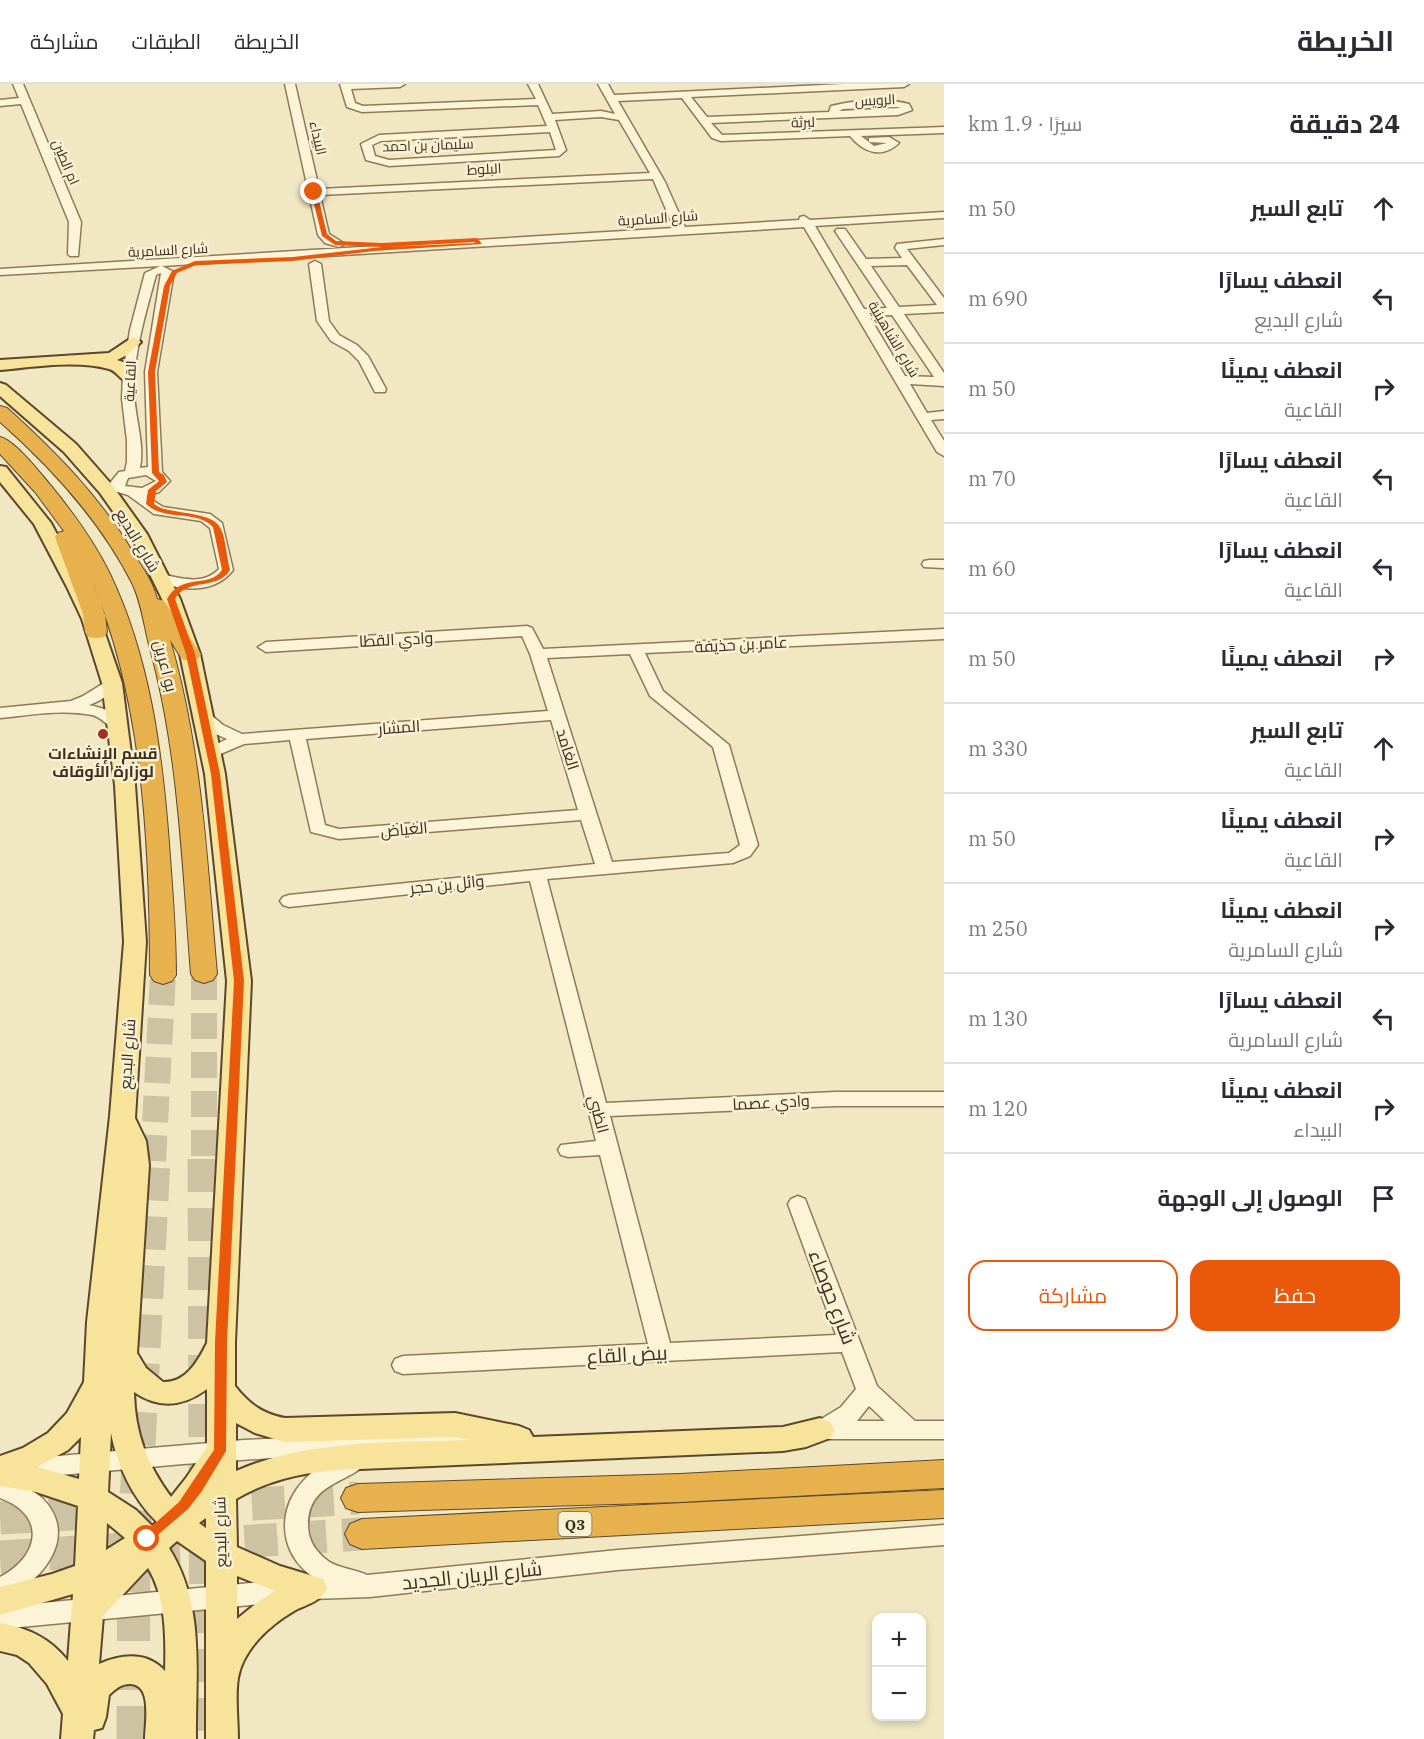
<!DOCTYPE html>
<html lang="ar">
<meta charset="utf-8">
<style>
body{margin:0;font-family:"IBM Plex Serif",Cairo,serif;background:#f2f2f3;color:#2b2b33;direction:rtl}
.controls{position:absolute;right:18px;bottom:18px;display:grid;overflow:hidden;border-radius:12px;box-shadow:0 3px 9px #0003}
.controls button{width:54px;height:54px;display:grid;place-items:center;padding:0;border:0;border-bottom:2px solid #e1e1e2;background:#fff;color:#2b2b33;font:30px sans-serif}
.stop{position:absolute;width:18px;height:18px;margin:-14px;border:4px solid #ea580c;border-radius:50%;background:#fff}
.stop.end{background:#ea580c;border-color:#fff;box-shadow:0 2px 6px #0008}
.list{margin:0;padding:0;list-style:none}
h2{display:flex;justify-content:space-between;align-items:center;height:78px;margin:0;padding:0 24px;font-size:26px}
h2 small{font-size:20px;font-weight:400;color:#7c7c81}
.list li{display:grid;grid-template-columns:39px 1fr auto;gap:18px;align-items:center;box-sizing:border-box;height:90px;padding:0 24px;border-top:2px solid #e1e1e2}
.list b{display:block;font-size:22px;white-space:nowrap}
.list p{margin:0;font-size:20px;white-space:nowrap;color:#7c7c81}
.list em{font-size:20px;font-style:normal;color:#7c7c81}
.actions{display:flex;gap:12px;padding:18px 24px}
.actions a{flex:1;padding:14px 0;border:2px solid #ea580c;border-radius:18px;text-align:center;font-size:21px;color:#ea580c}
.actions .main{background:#ea580c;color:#fff}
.icon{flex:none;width:33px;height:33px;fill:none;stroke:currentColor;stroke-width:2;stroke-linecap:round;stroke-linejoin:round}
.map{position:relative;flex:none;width:944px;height:1655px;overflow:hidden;direction:ltr}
header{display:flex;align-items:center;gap:36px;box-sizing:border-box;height:84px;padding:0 30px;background:#fff;border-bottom:2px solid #e1e1e2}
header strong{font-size:28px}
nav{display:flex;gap:33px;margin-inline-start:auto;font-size:21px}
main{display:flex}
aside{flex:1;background:#fff}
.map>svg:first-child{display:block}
</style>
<header>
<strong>الخريطة</strong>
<nav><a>الخريطة</a><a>الطبقات</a><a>مشاركة</a></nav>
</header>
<main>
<aside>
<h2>24 دقيقة<small>سيرًا · 1.9 km</small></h2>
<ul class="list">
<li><svg class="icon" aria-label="ahead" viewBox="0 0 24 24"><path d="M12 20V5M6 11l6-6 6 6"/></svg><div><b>تابع السير</b></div><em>50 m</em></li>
<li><svg class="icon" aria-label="left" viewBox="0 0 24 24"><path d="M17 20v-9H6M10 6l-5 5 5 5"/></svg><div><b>انعطف يسارًا</b><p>شارع البديع</p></div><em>690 m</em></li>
<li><svg class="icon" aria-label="right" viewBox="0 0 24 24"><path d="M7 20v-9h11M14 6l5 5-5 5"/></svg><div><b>انعطف يمينًا</b><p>القاعية</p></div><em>50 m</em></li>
<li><svg class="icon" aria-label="left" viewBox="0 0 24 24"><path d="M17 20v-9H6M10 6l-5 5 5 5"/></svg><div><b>انعطف يسارًا</b><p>القاعية</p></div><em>70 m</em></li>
<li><svg class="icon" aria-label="left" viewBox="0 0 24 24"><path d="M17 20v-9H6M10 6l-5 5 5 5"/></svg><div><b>انعطف يسارًا</b><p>القاعية</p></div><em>60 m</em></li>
<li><svg class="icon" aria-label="right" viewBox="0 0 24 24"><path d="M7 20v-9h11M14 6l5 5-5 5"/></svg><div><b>انعطف يمينًا</b></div><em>50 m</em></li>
<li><svg class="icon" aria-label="ahead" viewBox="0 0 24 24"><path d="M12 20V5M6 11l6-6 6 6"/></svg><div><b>تابع السير</b><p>القاعية</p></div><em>330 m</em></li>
<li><svg class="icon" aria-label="right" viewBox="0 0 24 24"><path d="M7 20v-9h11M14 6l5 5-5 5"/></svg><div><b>انعطف يمينًا</b><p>القاعية</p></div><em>50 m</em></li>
<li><svg class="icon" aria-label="right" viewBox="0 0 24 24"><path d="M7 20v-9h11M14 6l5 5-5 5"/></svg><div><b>انعطف يمينًا</b><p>شارع السامرية</p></div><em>250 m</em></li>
<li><svg class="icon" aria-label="left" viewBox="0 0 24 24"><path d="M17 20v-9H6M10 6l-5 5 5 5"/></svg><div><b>انعطف يسارًا</b><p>شارع السامرية</p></div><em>130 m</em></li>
<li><svg class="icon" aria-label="right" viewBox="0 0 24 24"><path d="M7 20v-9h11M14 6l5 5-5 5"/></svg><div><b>انعطف يمينًا</b><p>البيداء</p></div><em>120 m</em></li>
<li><svg class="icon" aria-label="arrive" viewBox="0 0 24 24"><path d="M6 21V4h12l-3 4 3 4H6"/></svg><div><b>الوصول إلى الوجهة</b></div></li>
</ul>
<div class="actions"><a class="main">حفظ</a><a>مشاركة</a></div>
</aside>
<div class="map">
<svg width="944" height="1655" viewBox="0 0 944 1655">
<rect width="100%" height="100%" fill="#f1e8c3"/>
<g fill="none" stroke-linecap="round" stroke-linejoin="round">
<g stroke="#cdc3a2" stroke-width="26" stroke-dasharray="26 13" stroke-linecap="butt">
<path d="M204,890V1077"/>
<path d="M153,1077L163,891"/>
</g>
<g stroke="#cdc3a2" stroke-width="33" stroke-dasharray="33 16" stroke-linecap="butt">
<path d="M204,1075L206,1655"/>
<path d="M203,1423L358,1414"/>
<path d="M0,1434L112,1428"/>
<path d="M0,1473L362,1450"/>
<path d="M133,1655L134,1456L154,1075"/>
</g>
<defs>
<g id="minor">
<path d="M13,0H23L81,138L78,172H70L68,170L69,138L21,20L0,22V16L19,14Z"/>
<path d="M285,0H295L319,105L650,89L619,36L601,33L555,36L566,66L559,72L389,82L366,76L361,60L379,51L547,42L538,21L362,28L347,23L340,0H405L400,3L351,5L355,19L363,22L536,15L528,0H538L552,30L601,27L615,30L598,0H608L614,11L843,0H909L904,3L691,13L707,33L829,28L831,22C854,16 886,14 909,20L912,26L898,31L711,39L722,51L944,43V49L861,52L874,62L887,59L869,58V54L889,53L899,59C882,75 864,69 850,52L721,57L712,54L682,14L618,17L665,98L685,143L799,136L800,133L804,132L810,136L944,128V134L815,142L864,225L887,224L835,147L837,145H845L866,175L902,174L895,164L897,160L944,155V161L907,165L944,214V228L904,230L944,289V302L910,300L927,329L944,327V335L931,336L944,357V372L937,368L804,143L162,182L174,188L157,288L162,388L170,397L159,408L146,412L163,423L210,430L222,439L233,486C215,510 181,507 156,497L154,494L161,490C180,494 203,502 219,485L210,444L201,437L154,430L128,411L114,407L110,399L119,388L125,387L127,378V357L122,315L123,289L130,246L145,189L160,182L0,191V185L674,144L653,95L320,111L329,150L345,160L339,163L325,159L318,151ZM897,23L901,24L839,27L843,25ZM550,48L556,66L389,76L375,72L372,61L381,57ZM907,181L937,221L899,223L871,182ZM161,189L145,288L148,383L140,384C145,358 134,332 134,305C134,267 146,228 156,191ZM892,231L934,293L905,292L869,232ZM146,391L156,397L142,404L125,402L128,394Z"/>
<path d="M315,177L321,180L329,237L339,251L357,261L368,272L386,305L385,308H375L359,277L349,267L331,257L317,237L309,180Z"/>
<path d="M929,476H944V484L924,483L922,480L924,477Z"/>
<path d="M527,542L532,544L543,565L944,545V555L645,569L663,607L729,661L758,761L750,772L733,779L547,795L606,1019L835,1008H944V1022H835L610,1032L670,1259L836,1251L788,1120L791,1115L798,1112L805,1115L877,1302L915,1337H944V1355H810L802,1353L798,1346L802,1339L818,1337L841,1323L856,1305L842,1268L403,1290L395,1287L392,1281L395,1275L403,1272L648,1260L600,1071L568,1073L561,1071L558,1066L561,1061L596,1057L530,797L289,823L283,821L280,817L283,813L289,811L595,780L581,736L339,755L311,748L290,656L244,660L211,674L205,672L203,669L205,666L227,655L211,648L197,634L199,631H211L223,641L242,650L548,627L530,570L522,552L266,568L258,563L266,558ZM630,570L650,612L713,663L740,761L729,769L612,778L547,574ZM551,636L578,726L339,745L325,741L306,655ZM869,1322L885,1337H857Z"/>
<path d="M112,594L120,599C112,609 101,617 89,621C104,624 117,629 127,642L125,645C110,649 105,634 92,631C62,625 31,631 0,634V624L71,617L83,612Z"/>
<path d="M489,1345L497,1347L501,1354L497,1361L489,1363L364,1368L368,1375C355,1400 308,1395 308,1441C308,1457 316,1468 328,1477C340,1485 355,1485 367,1491L618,1466L944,1441V1461L618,1486L370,1513L312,1515L0,1545V1523L313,1493C278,1468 276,1424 306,1394C317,1383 332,1377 346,1369L183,1380L6,1396C19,1401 33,1405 43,1415C81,1454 39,1502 0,1516V1493C40,1472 47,1431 0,1414V1377L244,1356Z"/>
</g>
<g id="major">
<path d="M133,253L141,258L127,271L117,276L123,278L136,293L128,298C120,296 117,287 109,285C75,276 36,283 0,286V276L109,269Z"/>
<path d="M0,299L6,301L76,360L112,401L147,450L180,515L200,570L225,690L251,897L235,1258V1302C249,1320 263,1330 285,1334L455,1329L519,1342L529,1346L533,1353L783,1343L820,1334L830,1338L835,1346L830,1354L806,1363L783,1367L337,1386C301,1389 268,1396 236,1415L237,1463L280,1482L323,1495L327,1504C321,1518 307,1520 294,1527C270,1541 243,1565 238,1594C235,1613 238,1636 238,1655H206V1477L177,1457L169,1464C206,1523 195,1590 196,1655H145C145,1640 153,1600 130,1600C120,1600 116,1605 109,1611L106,1633L102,1644L94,1646L93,1655H61L63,1630L47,1600L29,1579L17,1571L0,1567V1539C28,1544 50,1554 68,1577L73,1510L0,1531V1503L52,1490L75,1482L78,1422L36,1408L0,1402V1372L23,1364L48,1349L67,1329L84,1298L87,1238L110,1032L124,858L115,701L102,599L82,535L67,503L34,440L0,398V382L6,383L51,439L85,503L100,535L122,599L135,701L146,858L135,1034L146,1057L149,1081L137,1269L146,1284L163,1298C186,1299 198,1277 207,1259L227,897L205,690L180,570L162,515L132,454L100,409L64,368L0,312ZM207,1305V1363L186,1394L171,1413C147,1380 135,1350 134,1308C159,1325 183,1323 207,1305ZM236,1339L255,1349L285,1358L455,1353L470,1356C391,1359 309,1355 236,1387ZM111,1349C117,1381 133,1415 157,1438L152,1442L136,1426L108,1408ZM81,1353L79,1395L37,1383L68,1366ZM206,1434V1444L199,1439ZM107,1439L125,1454L106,1466ZM148,1484C166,1513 166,1554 165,1587C147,1567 121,1570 99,1580L103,1532ZM237,1492L275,1507L259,1517L237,1535Z"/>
</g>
<g id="highway">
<path d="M0,322L7,324C56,368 100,413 134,470C143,485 153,498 157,515L164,517L201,570L198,575L190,577L182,575L170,556C202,665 207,777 217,890L213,896L204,899L195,896L191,890C182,779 179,668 149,561C144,541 141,517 132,499C100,436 52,384 0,338Z"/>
<path d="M0,353C16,357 41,390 52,403C74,430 95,459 110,490C150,574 162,667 169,759C172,803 176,847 176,891L172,897L163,900L154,897L150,891C150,760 143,616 91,495L105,530L107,548L104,553L96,554L88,553L85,548L83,530L55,453L58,449L64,447L35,408L0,370Z"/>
<path d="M944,1376V1404L680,1418L358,1428L346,1424L341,1414L346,1404L358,1400L680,1390Z"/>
<path d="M944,1406V1434L362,1465L350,1460L345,1450L350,1440L362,1435Z"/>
</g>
</defs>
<use href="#minor" stroke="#8e7a58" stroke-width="3"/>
<use href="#major" stroke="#5b472d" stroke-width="4"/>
<use href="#highway" stroke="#5b472d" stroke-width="2"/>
<use href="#minor" fill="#fbf4d7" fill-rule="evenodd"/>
<use href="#major" fill="#f7e399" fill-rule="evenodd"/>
<use href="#highway" fill="#e7b24e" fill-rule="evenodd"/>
</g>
<path fill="#ea580c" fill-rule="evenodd" d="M314,106L317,108L327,150L336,157L382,159L477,154L482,160L374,167L293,177L196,181L177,189L170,202L155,288L159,388L164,391L167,398L156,407L154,420C162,426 170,426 180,428C229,435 221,442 230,486C218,507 187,493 175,515L195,570L220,690L244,897L227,1258L226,1367L202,1407L188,1425L147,1460L140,1455L142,1451L179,1418L214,1366L215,1258L234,897L211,690L186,570L167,515C182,488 209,505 222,486L213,443C196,425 165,438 146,420L148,406L159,397L152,389L148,288L164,202L172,187L195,177L293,173L382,163L335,161L322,152L311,108ZM474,158L475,159L386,163Z"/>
<circle fill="#a12f23" stroke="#f8f1d4" stroke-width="2" cx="103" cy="650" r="6"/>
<g text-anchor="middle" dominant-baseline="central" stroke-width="5" stroke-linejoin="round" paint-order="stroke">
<g font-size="14" fill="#3c2f1d" stroke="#f8f1d4">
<text transform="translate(875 16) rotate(-3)">الرويس</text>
<text transform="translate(803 38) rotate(-2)">لبرثة</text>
<text transform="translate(318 54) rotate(77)">البيداء</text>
<text transform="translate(428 61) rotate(-2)">سليمان بن احمد</text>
<text transform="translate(66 78) rotate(67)">ام الطين</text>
<text transform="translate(484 85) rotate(-3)">البلوط</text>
<text transform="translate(658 134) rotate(-4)">شارع السامرية</text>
<text transform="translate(168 166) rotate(-3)">شارع السامرية</text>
<text transform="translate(894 255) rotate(59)">شارع الشاهينية</text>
<text transform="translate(130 297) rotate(-87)">القاعية</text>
</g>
<rect fill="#f8f1d4" stroke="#746954" stroke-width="1.5" x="558.5" y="1428" width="33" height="24" rx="4.5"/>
<g font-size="15" font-weight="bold" fill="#3c2f1d">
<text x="575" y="1440">Q3</text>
</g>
<g font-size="16" fill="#3c2f1d" stroke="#f8f1d4">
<text transform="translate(138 456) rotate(59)">شارع البديع</text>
<text transform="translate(396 555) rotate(-3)">وادي القطا</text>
<text transform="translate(741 560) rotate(-3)">عامر بن حذيفة</text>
<text transform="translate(166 582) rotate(76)">بو اعرين</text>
<text transform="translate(399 643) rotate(-4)">المشار</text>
<text transform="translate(568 665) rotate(73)">الغامد</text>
<text transform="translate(404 745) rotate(-5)">الغياض</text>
<text transform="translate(447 800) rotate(-6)">وائل بن حجر</text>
<text transform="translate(127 970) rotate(-86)">شارع البديع</text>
<text transform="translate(771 1018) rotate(-3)">وادي عصما</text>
<text transform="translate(599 1030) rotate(75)">الظبي</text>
<text transform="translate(220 1448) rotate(-91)">شارع البديع</text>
</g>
<g font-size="16" font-weight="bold" fill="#3c2f1d" stroke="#f8f1d4">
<text x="103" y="669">قسم الإنشاءات<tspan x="103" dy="18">لوزارة الأوقاف</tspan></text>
</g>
<g font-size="20" fill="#3c2f1d" stroke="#f8f1d4">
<text transform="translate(833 1213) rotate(69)">شارع حوصاء</text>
<text transform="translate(627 1270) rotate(-3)">بيض القاع</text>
<text transform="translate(472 1491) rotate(-6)">شارع الريان الجديد</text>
</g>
</g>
</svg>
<div class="controls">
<button>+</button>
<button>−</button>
</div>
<div class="stop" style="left:147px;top:1455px"></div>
<div class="stop end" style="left:314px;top:108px"></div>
</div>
</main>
